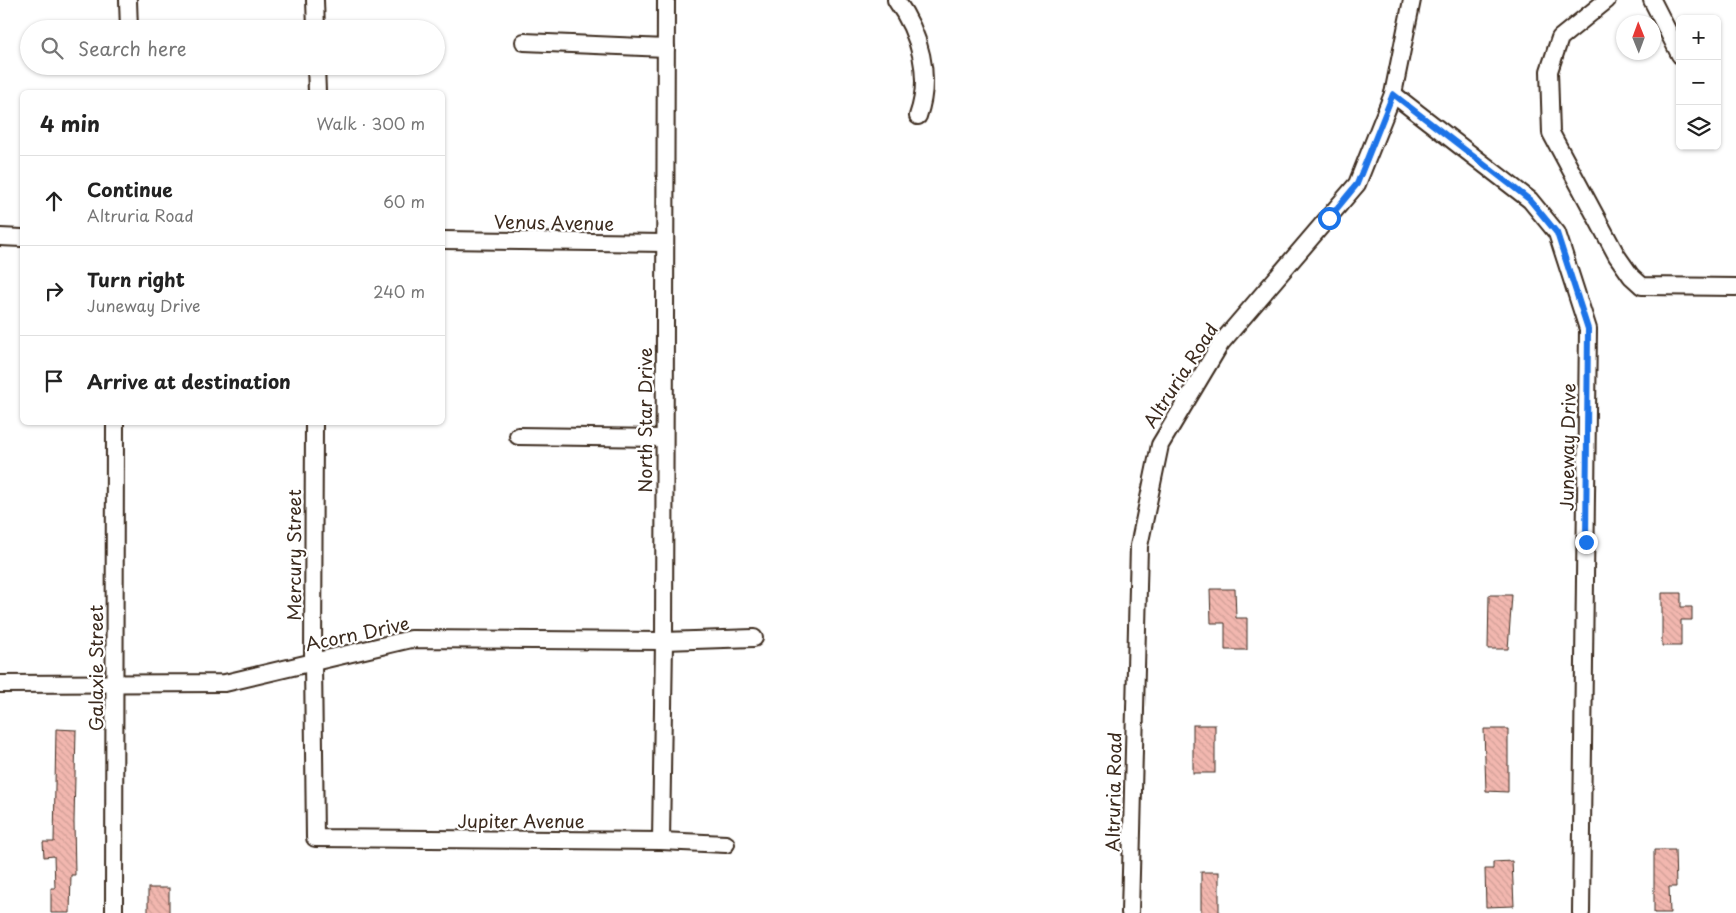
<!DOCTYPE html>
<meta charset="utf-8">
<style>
body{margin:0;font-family:"Playpen Sans",sans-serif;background:#f2f2f2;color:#222}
.controls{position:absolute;right:15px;top:15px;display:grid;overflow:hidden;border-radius:8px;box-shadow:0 1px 4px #0004}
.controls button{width:45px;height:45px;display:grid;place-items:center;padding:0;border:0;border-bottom:1px solid #e0e0e0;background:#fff;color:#222;font:25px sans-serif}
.compass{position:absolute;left:1616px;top:15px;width:45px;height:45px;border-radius:50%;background:#fff;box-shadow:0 1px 4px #0004;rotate:359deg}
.stop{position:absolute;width:15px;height:15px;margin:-11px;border:4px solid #1a73e8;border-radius:50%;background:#fff}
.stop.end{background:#1a73e8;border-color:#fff;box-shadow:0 1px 5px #0008}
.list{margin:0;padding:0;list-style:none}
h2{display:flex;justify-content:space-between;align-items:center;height:65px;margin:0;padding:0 20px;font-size:21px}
h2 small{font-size:16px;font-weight:400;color:#767676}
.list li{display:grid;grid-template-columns:32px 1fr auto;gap:15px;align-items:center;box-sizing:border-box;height:90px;padding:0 20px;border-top:1px solid #e0e0e0}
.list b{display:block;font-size:19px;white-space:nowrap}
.list p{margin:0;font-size:16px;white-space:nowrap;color:#767676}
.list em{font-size:16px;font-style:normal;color:#767676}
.icon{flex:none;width:28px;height:28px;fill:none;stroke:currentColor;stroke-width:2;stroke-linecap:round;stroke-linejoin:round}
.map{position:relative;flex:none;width:1736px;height:913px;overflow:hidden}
.search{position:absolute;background:#fff;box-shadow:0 1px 4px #0004;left:20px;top:20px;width:425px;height:55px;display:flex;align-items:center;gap:12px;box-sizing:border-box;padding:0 18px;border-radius:28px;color:#767676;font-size:19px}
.panel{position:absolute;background:#fff;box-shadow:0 1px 4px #0004;left:20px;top:90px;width:425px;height:335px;border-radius:8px}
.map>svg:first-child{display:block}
</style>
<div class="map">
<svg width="1736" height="913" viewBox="0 0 1736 913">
<defs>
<pattern id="building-back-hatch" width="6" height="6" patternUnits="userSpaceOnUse" patternTransform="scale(1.25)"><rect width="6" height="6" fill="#f2b7af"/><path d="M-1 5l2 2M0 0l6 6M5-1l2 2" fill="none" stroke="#d09e96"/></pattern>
</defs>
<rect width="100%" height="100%" fill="#fff"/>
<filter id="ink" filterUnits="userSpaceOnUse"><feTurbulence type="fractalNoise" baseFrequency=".02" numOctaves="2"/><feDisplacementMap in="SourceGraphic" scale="10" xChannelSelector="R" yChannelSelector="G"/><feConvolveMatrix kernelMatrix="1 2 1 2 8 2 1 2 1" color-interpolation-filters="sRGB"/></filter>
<g filter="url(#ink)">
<g fill="url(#building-back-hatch)" stroke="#3b2a1e">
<path d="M1210,589H1235L1236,618H1247V650H1225V623H1211Z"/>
<path d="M1662,593H1681V607H1692V620H1681V646H1662Z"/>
<path d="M1489,595H1512L1508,649H1488Z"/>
<rect x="1193" y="725" width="22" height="48"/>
<path d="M56,729L76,730L74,822L75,875H71L70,913H51V888H55L54,856L44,857L43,842H54Z"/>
<path d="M1484,729H1508V792L1486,791Z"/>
<path d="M1654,850H1675L1676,887H1669L1670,913H1654Z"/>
<path d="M1512,861L1514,906L1486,907L1485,869H1493V862Z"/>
<rect x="1201" y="872" width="18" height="41"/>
<rect x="148" y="888" width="21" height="25"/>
</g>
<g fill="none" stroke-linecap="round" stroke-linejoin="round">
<defs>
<g id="minor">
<path d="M128,0L129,29"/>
<path d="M315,0L316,29"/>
<path d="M896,0C920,33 932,77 918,116"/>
<path d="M1607,0L1560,38L1549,71L1551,133L1617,256L1631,276L1642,286L1736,287"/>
<path d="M1652,0L1680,55"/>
<path d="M524,42L666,48"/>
<path d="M316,66L317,92"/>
<path d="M1393,94L1530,200L1557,233L1588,329L1581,913"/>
<path d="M0,237L22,238"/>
<path d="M442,240L665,243"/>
<path d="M314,422L313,662L315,838L661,841L726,844"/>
<path d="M518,436L663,438"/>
<path d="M0,684L225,683L411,639L664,641L754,638"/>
<path d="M661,841L664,641L666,0"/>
<path d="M114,913L115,422"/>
<path d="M1130,913L1139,546L1160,445L1221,343L1357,184L1393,94L1412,0"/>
</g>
</defs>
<use href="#minor" stroke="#3b2a1e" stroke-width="20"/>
<use href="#minor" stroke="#fff" stroke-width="16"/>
</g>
</g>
<g fill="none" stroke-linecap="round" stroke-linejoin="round" filter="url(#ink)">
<path stroke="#1a73e8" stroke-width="6" d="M1329,218L1357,184L1393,94L1530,200L1557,233L1588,329L1586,542"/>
</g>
<g text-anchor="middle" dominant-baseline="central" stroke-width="4.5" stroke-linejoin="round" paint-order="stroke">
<g font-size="18" fill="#3b2a1e" stroke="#fff">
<text transform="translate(554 222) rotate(1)">Venus Avenue</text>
<text transform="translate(1180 375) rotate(-57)">Altruria Road</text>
<text transform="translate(644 420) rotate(-90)">North Star Drive</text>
<text transform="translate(1567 447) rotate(-89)">Juneway Drive</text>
<text transform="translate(293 555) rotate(-90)">Mercury Street</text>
<text transform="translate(357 633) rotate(-12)">Acorn Drive</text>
<text transform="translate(95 668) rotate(-90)">Galaxie Street</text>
<text transform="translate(1113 792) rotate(-89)">Altruria Road</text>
<text x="521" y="820">Jupiter Avenue</text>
</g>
</g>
</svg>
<div class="controls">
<button>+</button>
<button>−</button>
<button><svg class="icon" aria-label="layers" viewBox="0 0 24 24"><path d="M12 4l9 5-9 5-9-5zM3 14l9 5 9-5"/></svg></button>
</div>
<svg class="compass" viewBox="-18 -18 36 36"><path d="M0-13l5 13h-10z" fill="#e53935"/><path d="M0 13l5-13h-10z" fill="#767676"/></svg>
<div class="stop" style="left:1329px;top:218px"></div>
<div class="stop end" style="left:1586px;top:542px"></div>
<div class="search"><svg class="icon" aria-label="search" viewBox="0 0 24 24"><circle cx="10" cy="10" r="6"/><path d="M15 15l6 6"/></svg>Search here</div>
<section class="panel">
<h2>4 min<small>Walk · 300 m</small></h2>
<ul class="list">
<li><svg class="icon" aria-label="ahead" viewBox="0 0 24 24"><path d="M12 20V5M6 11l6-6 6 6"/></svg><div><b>Continue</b><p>Altruria Road</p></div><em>60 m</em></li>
<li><svg class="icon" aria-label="right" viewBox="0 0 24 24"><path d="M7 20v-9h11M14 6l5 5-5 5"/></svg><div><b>Turn right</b><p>Juneway Drive</p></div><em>240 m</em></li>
<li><svg class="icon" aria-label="arrive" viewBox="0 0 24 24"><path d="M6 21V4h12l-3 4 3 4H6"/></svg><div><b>Arrive at destination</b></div></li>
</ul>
</section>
</div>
